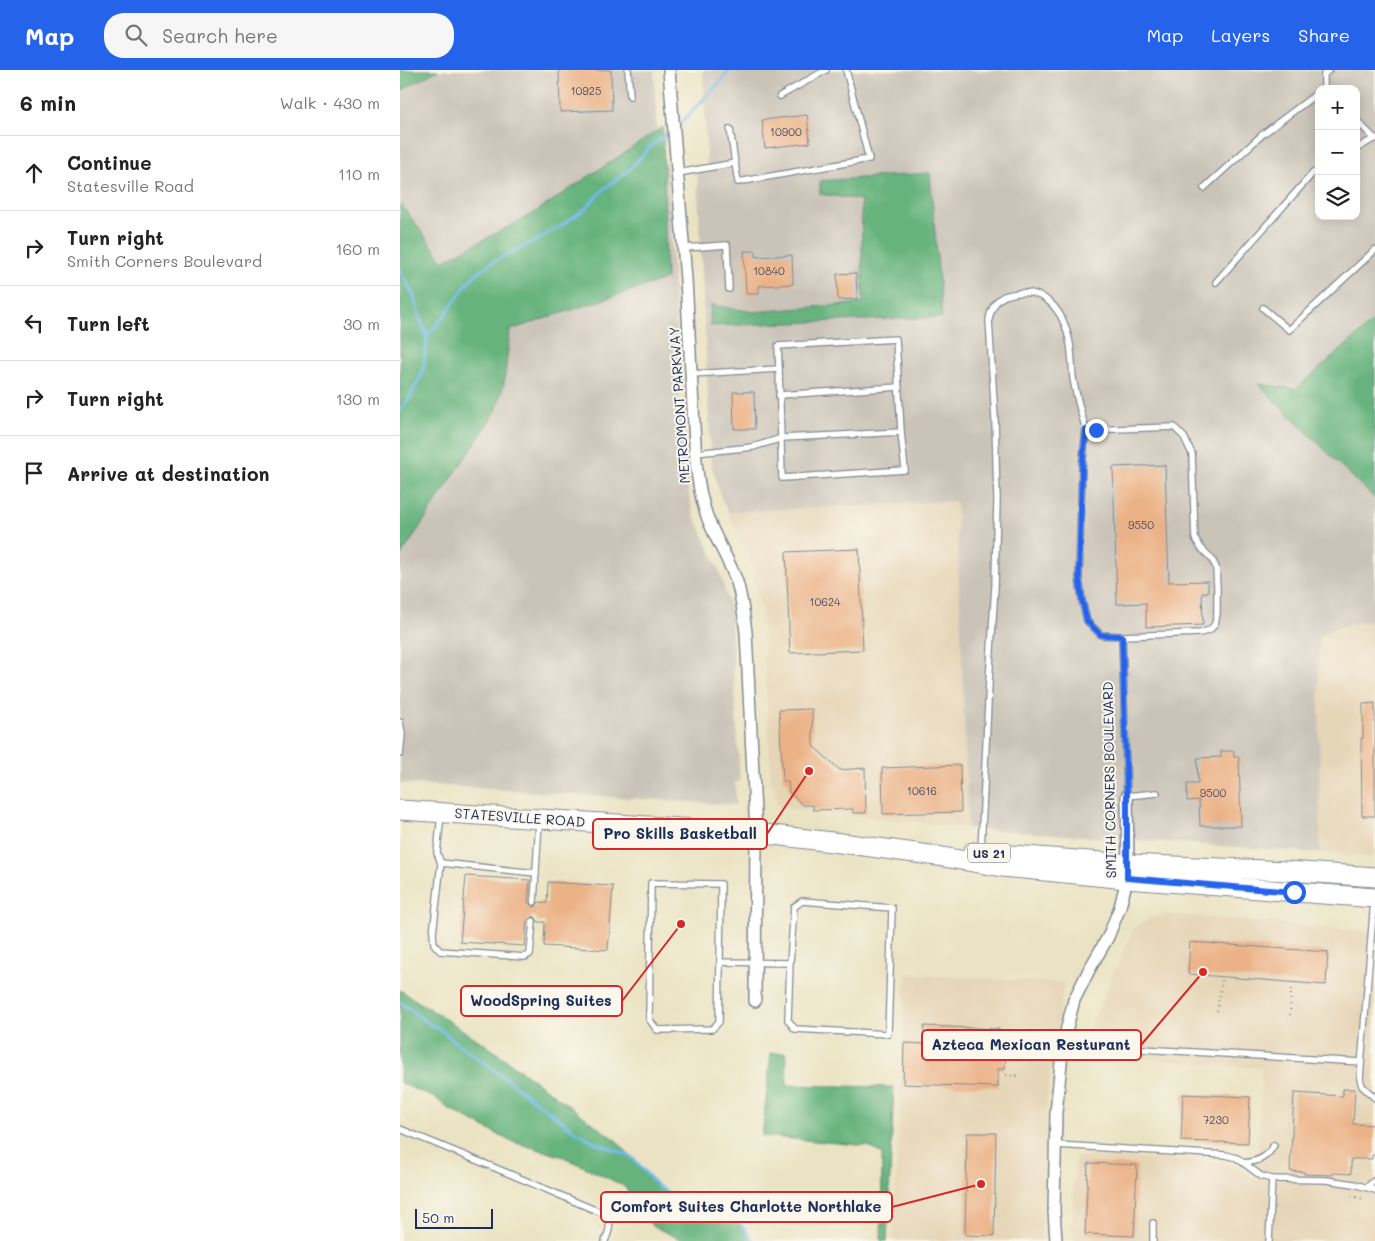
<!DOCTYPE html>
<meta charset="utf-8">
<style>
body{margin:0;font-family:Mali,sans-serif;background:#f6f6f6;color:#222}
.controls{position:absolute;right:15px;top:15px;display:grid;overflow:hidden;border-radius:10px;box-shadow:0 2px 12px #0003}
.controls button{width:45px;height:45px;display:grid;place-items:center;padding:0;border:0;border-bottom:1px solid #e0e0e0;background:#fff;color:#222;font:25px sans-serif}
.scale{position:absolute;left:15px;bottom:12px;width:78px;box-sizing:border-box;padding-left:5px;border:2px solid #1b2f5e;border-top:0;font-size:14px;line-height:18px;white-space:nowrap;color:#1b2f5e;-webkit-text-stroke:4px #fbf7ec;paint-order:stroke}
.stop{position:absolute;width:15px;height:15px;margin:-11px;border:4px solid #2563eb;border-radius:50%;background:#fff}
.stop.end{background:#2563eb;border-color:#fff;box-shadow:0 1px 5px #0008}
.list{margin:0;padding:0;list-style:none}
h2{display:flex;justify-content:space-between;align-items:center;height:65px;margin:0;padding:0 20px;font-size:21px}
h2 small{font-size:16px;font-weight:400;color:#767676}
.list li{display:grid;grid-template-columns:32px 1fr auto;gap:15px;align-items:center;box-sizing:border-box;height:75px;padding:0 20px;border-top:1px solid #e0e0e0}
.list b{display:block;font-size:19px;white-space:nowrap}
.list p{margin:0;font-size:16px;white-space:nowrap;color:#767676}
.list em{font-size:16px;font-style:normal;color:#767676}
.icon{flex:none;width:28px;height:28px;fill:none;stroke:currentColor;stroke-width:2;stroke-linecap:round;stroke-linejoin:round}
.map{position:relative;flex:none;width:975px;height:1171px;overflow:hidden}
header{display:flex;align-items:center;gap:30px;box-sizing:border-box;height:70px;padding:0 25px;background:#2563eb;color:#fff}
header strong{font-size:24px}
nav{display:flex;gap:28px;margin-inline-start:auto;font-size:18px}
.search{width:350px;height:45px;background:#f6f6f6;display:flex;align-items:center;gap:12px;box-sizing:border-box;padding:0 18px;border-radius:20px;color:#767676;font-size:19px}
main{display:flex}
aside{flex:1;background:#fff}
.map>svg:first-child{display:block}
</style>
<header>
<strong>Map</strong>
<div class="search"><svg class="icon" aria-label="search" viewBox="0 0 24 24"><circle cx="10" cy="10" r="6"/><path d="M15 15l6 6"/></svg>Search here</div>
<nav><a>Map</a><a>Layers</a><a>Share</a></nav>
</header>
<main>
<aside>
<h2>6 min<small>Walk · 430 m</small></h2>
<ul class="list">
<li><svg class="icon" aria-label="ahead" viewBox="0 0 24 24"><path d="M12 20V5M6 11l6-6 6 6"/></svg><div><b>Continue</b><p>Statesville Road</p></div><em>110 m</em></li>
<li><svg class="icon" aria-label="right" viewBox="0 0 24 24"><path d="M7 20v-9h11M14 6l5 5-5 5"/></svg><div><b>Turn right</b><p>Smith Corners Boulevard</p></div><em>160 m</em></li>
<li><svg class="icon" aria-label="left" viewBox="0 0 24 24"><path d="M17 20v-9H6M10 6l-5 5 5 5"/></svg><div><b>Turn left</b></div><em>30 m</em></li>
<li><svg class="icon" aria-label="right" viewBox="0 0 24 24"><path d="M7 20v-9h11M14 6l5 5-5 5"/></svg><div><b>Turn right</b></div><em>130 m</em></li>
<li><svg class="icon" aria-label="arrive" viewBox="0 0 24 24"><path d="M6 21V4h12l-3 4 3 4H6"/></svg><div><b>Arrive at destination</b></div></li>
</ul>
</aside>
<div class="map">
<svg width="975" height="1171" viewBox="0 0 975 1171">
<rect width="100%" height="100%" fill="#fbf7ec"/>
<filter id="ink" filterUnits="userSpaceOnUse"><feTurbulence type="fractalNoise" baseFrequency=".02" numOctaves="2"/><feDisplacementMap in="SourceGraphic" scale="10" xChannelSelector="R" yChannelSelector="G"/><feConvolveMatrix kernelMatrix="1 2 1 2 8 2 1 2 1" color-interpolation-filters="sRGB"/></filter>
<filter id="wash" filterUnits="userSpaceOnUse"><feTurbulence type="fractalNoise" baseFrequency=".0096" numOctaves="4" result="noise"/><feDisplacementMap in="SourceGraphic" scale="20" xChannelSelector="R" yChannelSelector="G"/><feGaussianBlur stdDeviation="1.12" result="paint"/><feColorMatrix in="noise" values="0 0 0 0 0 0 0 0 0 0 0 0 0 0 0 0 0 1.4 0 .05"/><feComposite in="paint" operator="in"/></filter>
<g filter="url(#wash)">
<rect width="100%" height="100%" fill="#eae3c3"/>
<g fill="#e6d6b8">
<path d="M556,431L568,758L384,738L376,734L375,714L371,713L362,543L352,496L328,442Z"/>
<path d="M975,551V787L920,783L919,566L933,559L959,552Z"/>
<path d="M767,844L975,862V1171H676L672,1157L675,1086L824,1092L838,1099L857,1111L862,998L685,984L687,961L735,857L751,848Z"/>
<path d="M506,904L664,913L647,1027L641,1171H493Z"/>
</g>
<g fill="#cac3b8" fill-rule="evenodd">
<path d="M0,0H254L258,93H267L283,397L293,443L319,500L330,538L340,712H335L336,735L0,713Z"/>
<path d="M303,0H975V551L959,552L933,559L919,566L920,783L568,758L556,431L328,442L321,428L311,393L297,98L307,97ZM919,19H956V146H919Z"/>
</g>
<g fill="#66b37d" stroke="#40716e">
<path d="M0,0H38L0,21Z"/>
<path d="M263,57L266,209L110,260L104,314L96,341L0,487V133L43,191L131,145Z"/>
<path d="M530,103L542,247L310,256L311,235L354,242L463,233L461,130L420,124V111Z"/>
<path d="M975,250V429L858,314L896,319Z"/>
<path d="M0,920L86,975L217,1071L257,1116L269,1123L280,1128L322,1137L336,1148L353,1171H285L252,1156L224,1116L164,1087L110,1071L46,1037L37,1029L0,1013Z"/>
<path d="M371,983H386L387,1015L494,1017L487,1171H481L482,1084L468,1076L362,1066Z"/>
</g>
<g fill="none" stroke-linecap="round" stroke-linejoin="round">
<g stroke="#72baea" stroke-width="3">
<path d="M280,54L321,11L329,0"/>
<path d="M0,200L14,226L20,249L27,265L25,288L22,304L10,327L0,341"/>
<path d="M27,265L42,249L67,214L78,202L96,190L137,170L164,154L186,138L205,118L228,101L251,76L267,64"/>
<path d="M0,932L31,955L39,958L54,971L111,1012L119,1019L157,1047L173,1060L196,1073L226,1084L234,1089L257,1116L269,1123L280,1128L322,1137L336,1148L353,1171"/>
</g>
</g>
<g id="blocks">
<g fill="#ebb287">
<path d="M159,0H211L212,40L160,42Z"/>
<path d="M407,45L410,73L365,78L362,50Z"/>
<path d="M344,181H356V187L392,185L393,214L359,216V224H346Z"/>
<path d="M456,203L457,229L438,230L437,204Z"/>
<path d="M333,322H354L355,359H334Z"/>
<path d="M765,395L769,512L808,511V522L802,523L803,555L746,557V533L717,534L713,397Z"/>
<path d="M459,479L463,580L390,583L386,482Z"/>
<path d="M975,633V746H962L961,668H963V634Z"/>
<path d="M412,639L413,676L440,700L465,698L466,743H453V739L413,740V735H403L389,722L388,711H383L379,640Z"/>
<path d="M821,681H834V687H839L841,756H800L799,730L787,731V714H798L797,688L821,687Z"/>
<path d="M560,695L561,742L483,744L482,698Z"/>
<path d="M66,806L130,810L128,832L133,837L136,836L139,832L147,833L148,812L213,816L208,880L144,876L145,852H138L136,848L133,846L127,851L125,876L60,872Z"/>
<path d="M790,872L928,882L926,915L788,904Z"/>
<path d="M524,956L599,959V979H606L605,999H598V1017L503,1014L504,973L524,974Z"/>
<path d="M943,1019H955L953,1054L975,1055V1085H972V1089H951V1104L933,1103V1105L904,1104V1102L890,1101L894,1023L943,1026Z"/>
<path d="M783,1024L850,1027L848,1073L781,1071Z"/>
<path d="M567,1063H596L594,1166L565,1165Z"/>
<path d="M688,1093L737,1095L734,1166L685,1164Z"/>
</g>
</g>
</g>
<g filter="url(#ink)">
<use href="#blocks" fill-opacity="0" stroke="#828990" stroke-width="1"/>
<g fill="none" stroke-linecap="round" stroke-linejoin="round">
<defs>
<g id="lane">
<path d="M228,0L230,26"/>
<path d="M924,18V4L929,0"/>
<path d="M380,26L426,0"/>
<path d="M956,50L975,69"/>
<path d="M330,59L335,93"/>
<path d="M956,79L975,68"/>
<path d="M278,103L335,93L338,112L469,89L446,0"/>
<path d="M804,118L863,64L919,22"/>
<path d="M284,178L327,175L329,219"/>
<path d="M816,212L913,103L919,100"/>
<path d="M863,238L889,260L975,180"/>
<path d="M379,299L382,408L505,400L501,362"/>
<path d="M291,304L379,299L378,276L496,269L501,362L382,368L353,377L295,383"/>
<path d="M379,325L499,317"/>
<path d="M774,357L784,367L792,384L795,468L801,478L811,488L816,497L817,518V544L815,554L810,560L800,563L722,566L701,565L687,551L682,530L679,507L682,398L686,360Z"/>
<path d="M722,566L727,726L757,723"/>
<path d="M0,652L2,664L0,684"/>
<path d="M41,744L37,783L41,793L136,803"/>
<path d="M581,780L589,612L595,516L597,430L595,349L589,250C591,238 596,228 608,225C645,214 664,241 670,274C672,285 672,297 673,308C676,326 681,343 686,360"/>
<path d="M41,793L33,864L34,874L40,881L125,887L130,884L133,851"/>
<path d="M974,830L960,1009L962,1016L975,1028"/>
<path d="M134,832L139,752"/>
<path d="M320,892L319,952L312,959L257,960L249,949L251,813L321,814L320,892L390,893L388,950L395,959L488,964L492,838L402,831L394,837L390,893"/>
<path d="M664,969L708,977L961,992"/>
<path d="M0,1059L110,1104L202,1143C213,1154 210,1158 205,1171"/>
<path d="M656,1075L826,1085L837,1088L861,1106L872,1109L926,1110L954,1114L975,1120"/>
<path d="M844,1093C859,1091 867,1088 874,1075"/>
<path d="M967,1117L975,1110"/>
<path d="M753,1171V1153"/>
<path d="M869,1171L872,1109"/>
</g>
<g id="street">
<path d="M269,0L286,209L296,392C298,412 301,431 308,449C316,470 329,490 337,512C342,529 344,545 346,562L356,763L355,931"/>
<path d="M656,1171L654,1141L656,1043L663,973L674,930L689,900L708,867L720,837L727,809L728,794L727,726"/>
</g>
<g id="primary">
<path d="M0,740L356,763L449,774L537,786L602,797L727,809L975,828"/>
<path d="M573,782L728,794L888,801L975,807"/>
</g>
</defs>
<use href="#lane" stroke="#828990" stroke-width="8"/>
<use href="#street" stroke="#828990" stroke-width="14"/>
<use href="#primary" stroke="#828990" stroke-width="21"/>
<g stroke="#828990" stroke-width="2" stroke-dasharray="1 4" stroke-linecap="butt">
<path d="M817,941L822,910"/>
<path d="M890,945L891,914"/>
<path d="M608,968L623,969L630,967"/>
<path d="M606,1005L621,1006"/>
<path d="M951,1126L964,1129"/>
</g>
<use href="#lane" stroke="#fff" stroke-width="5.5"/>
<use href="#street" stroke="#fff" stroke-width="11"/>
<use href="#primary" stroke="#fff" stroke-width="19"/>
</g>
</g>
<g fill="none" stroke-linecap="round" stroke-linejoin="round" filter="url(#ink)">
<path stroke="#2563eb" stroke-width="6" d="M696,360H686L682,398L679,507L682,530L687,551L701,565L722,566L727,726V808L894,822"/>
</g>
<g text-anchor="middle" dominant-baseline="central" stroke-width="4" stroke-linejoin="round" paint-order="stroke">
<g font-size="11" fill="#4f5068">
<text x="186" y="20">10925</text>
<text x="386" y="61">10900</text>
<text x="369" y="200">10840</text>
<text x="741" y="454">9550</text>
<text x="425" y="531">10624</text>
<text x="522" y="720">10616</text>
<text x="813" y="722">9500</text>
<text x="816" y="1049">7230</text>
</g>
<rect fill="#fbf7ec" stroke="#5e6b89" stroke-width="1" x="568" y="773.5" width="42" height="19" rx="4"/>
<g font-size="12" font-weight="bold" fill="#1b2f5e">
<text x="589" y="783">US 21</text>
</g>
<g font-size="14" fill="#1b2f5e" stroke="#fbf7ec">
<text transform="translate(279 335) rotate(-94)">METROMONT PARKWAY</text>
<text transform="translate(709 710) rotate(-91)">SMITH CORNERS BOULEVARD</text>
<text transform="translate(120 747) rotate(4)">STATESVILLE ROAD</text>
</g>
</g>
<path fill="none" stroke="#d62828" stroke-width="2" d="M409 701L367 764M281 854L222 931M803 902L741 975M581 1114L492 1137"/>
<g fill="#d62828" stroke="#fbf7ec" stroke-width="2">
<circle cx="409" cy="701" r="5"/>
<circle cx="281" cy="854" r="5"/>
<circle cx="803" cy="902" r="5"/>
<circle cx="581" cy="1114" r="5"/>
</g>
<g fill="#fbf7ec" stroke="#d62828" stroke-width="2">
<rect x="193" y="749" width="174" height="30" rx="5"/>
<rect x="61" y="916" width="161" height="30" rx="5"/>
<rect x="522" y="960" width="219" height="30" rx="5"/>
<rect x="201" y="1122" width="291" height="30" rx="5"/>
</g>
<g font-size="15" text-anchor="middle" font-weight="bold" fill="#1b2f5e">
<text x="280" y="769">Pro Skills Basketball</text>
<text x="141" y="936">WoodSpring Suites</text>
<text x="631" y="980">Azteca Mexican Resturant</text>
<text x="346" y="1142">Comfort Suites Charlotte Northlake</text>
</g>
</svg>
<div class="controls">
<button>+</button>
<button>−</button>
<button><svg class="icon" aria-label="layers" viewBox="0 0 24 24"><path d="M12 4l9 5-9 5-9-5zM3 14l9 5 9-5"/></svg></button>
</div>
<div class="scale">50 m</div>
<div class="stop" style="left:894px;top:822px"></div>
<div class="stop end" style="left:696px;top:360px"></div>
</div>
</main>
